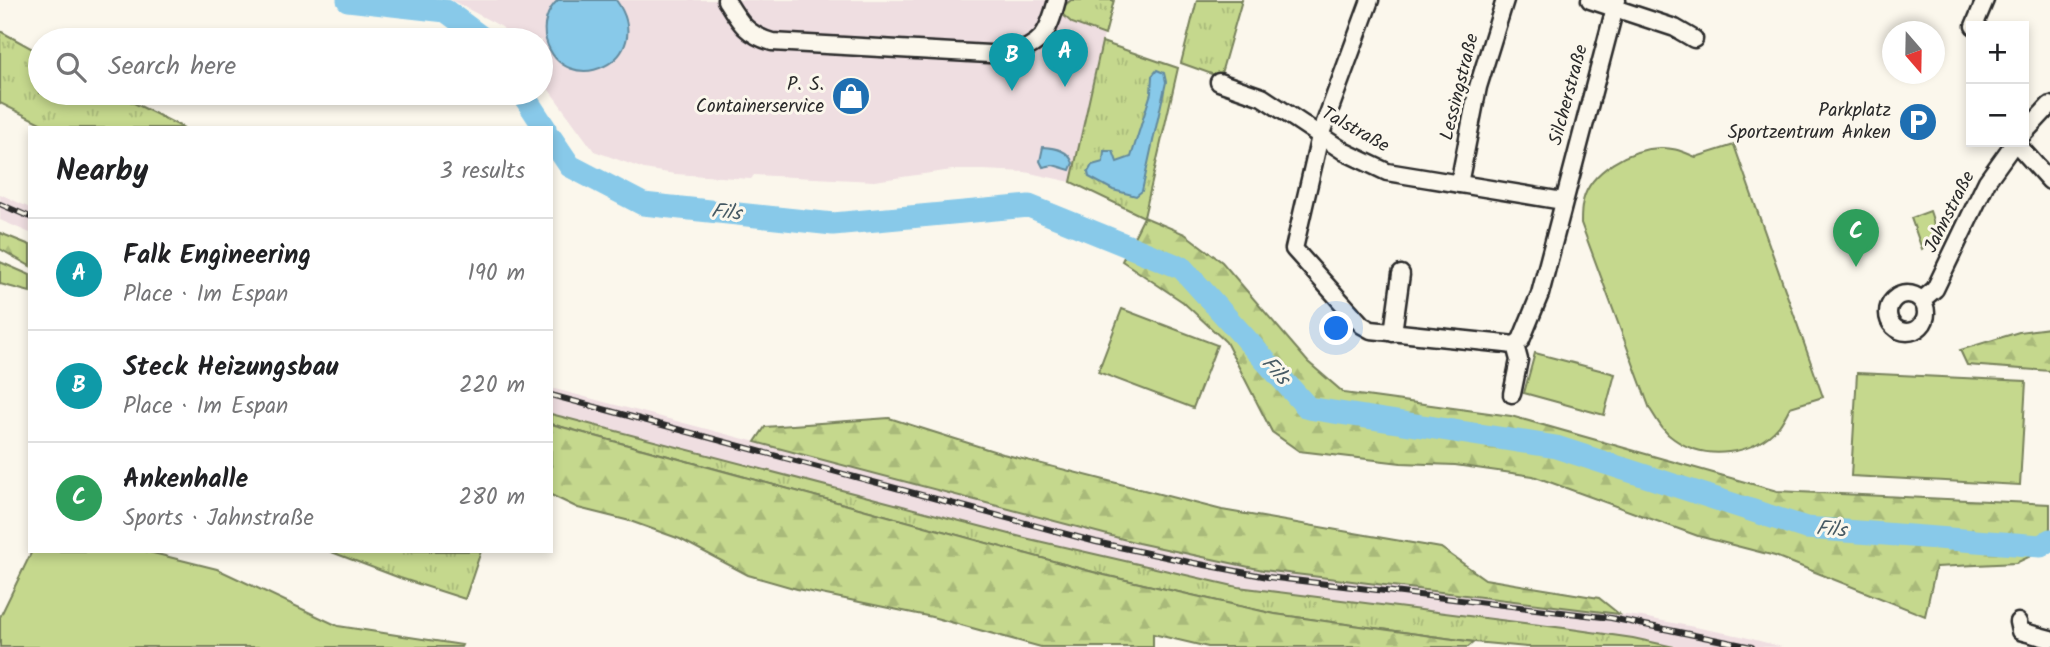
<!DOCTYPE html>
<meta charset="utf-8">
<style>
body{margin:0;font-family:Kalam,sans-serif;background:#f6f6f6;color:#202124}
.controls{position:absolute;right:21px;top:21px;display:grid;overflow:hidden;border-radius:0px;box-shadow:0 4px 10px #0003}
.controls button{width:63px;height:63px;display:grid;place-items:center;padding:0;border:0;border-bottom:2px solid #e0e0e0;background:#fff;color:#202124;font:35px sans-serif}
.compass{position:absolute;left:1882px;top:21px;width:63px;height:63px;border-radius:50%;background:#fff;box-shadow:0 4px 10px #0003;rotate:160deg}
.you{position:absolute;left:1337px;top:329px;width:24px;height:24px;margin:-18px;border:5px solid #fff;border-radius:50%;background:#1a73e8;box-shadow:0 0 0 10px #1a73e833}
.badge{display:grid;place-items:center;width:46px;height:46px;border-radius:50%;background:#1a73e8;color:#fff;font-size:23px;font-weight:700}
.pin{position:absolute;translate:-50% -58px;filter:drop-shadow(0 2px 4px #0008)}
.pin::after{content:'';position:absolute;top:37px;width:24px;height:21px;background:inherit;clip-path:polygon(0 0,100% 0,50% 100%)}
.list{margin:0;padding:0;list-style:none}
h2{display:flex;justify-content:space-between;align-items:center;height:91px;margin:0;padding:0 28px;font-size:30px}
h2 small{font-size:23px;font-weight:400;color:#757577}
.list li{display:grid;grid-template-columns:46px 1fr auto;gap:21px;align-items:center;box-sizing:border-box;height:112px;padding:0 28px;border-top:2px solid #e0e0e0}
.list b{display:block;font-size:26px;white-space:nowrap}
.list p{margin:0;font-size:23px;white-space:nowrap;color:#757577}
.list em{font-size:23px;font-style:normal;color:#757577}
.icon{flex:none;width:38px;height:38px;fill:none;stroke:currentColor;stroke-width:2;stroke-linecap:round;stroke-linejoin:round}
.map{position:relative;flex:none;width:2050px;height:647px;overflow:hidden}
.search{position:absolute;background:#fff;box-shadow:0 4px 10px #0003;left:28px;top:28px;width:525px;height:77px;display:flex;align-items:center;gap:18px;box-sizing:border-box;padding:0 24px;border-radius:38px;color:#757577;font-size:26px}
.panel{position:absolute;background:#fff;box-shadow:0 4px 10px #0003;left:28px;top:126px;width:525px;height:427px;border-radius:0px}
.map>svg:first-child{display:block}
</style>
<div class="map">
<svg width="2050" height="647" viewBox="0 0 2050 647">
<defs>
<pattern id="grass-tufts" width="24" height="20" patternUnits="userSpaceOnUse" patternTransform="scale(1.75)"><rect width="24" height="20" fill="#c5d88d"/><path d="M3 7l-1-3M5 7V3M7 7l1-3M15 17l-1-3M17 17v-4M19 17l1-3" fill="none" stroke="#a9ba7a"/></pattern>
<pattern id="forest-firs" width="22" height="20" patternUnits="userSpaceOnUse" patternTransform="scale(1.75)"><rect width="22" height="20" fill="#c5d88d"/><path d="M5 1l3.5 6h-7zM16 11l3.5 6h-7z" fill="#a9ba7a"/></pattern>
</defs>
<rect width="100%" height="100%" fill="#fbf7ec"/>
<filter id="ink" filterUnits="userSpaceOnUse"><feTurbulence type="fractalNoise" baseFrequency=".0143" numOctaves="2"/><feDisplacementMap in="SourceGraphic" scale="14" xChannelSelector="R" yChannelSelector="G"/><feConvolveMatrix kernelMatrix="1 2 1 2 8 2 1 2 1" color-interpolation-filters="sRGB"/></filter>
<g filter="url(#ink)">
<g fill="#efdee1">
<path d="M451,0H1114L1098,57L1071,182L1025,172L983,170H952L874,181L754,175L751,179L675,174L644,169L594,151L541,79V40H512L502,27Z"/>
<path d="M0,194L30,208V233L0,220Z"/>
<path d="M551,388L1138,543L1263,570L1642,617L1741,636L1782,647H1674L1633,638L1564,628L1238,587L1025,538L551,414Z"/>
</g>
<g fill="url(#grass-tufts)" stroke="#78825c" stroke-width="2">
<path d="M1071,0H1114L1105,35L1072,23L1062,14L1064,6Z"/>
<path d="M1197,0H1242L1220,77L1181,63Z"/>
<path d="M0,31L40,53V93H114L184,128H50L0,103Z"/>
<path d="M1102,42L1178,68L1144,217L1071,182Z"/>
<path d="M0,262L30,275V292L0,284Z"/>
<path d="M551,414L1025,538L1238,587L1564,628L1633,638L1674,647H1527L1474,642L1274,614L1104,575L551,424Z"/>
<path d="M329,551H481L465,599L400,578Z"/>
</g>
<g fill="url(#forest-firs)" stroke="#78825c" stroke-width="2">
<path d="M1144,217L1185,234L1222,262L1308,362L1344,393L1511,416L1777,491L2050,504V547L2016,563L1936,567L1925,616L1775,556L1698,536L1533,476L1455,465L1401,463L1299,451L1272,432L1226,342L1183,302L1122,261Z"/>
<path d="M0,233L30,245V266L0,249Z"/>
<path d="M2050,328V371L1967,365L1960,350L2019,332Z"/>
<path d="M889,418L1003,454L1222,510L1441,548L1485,579L1599,598L1619,614L1263,570L1138,543L755,442L765,427Z"/>
<path d="M551,424L1104,575L1275,614L1474,642L1468,647H1208L1153,634V647H1041L932,617L797,589L748,575L680,539L630,521L578,508L551,495Z"/>
</g>
<g fill="#c5d88d" stroke="#78825c" stroke-width="2">
<path d="M1734,145L1823,397L1790,407C1787,413 1783,421 1779,426C1754,456 1705,461 1674,439C1663,432 1657,420 1650,409L1581,223C1581,216 1581,208 1583,201C1590,171 1630,149 1659,148C1673,147 1683,152 1696,157Z"/>
<path d="M1930,211C1936,227 1937,239 1922,249L1911,218Z"/>
<path d="M1122,309L1217,345L1193,408L1098,372Z"/>
<path d="M1535,353L1615,374L1604,415L1524,393Z"/>
<path d="M1857,373L2026,381L2020,485L1851,476Z"/>
<path d="M32,551H145L217,569L338,626L462,645L461,647H0V617Z"/>
</g>
<g fill="#88c9e9" stroke="#638a9d" stroke-width="2">
<path d="M558,0H616C660,61 564,102 546,40C542,26 547,10 558,0Z"/>
<path d="M1157,70L1164,73L1166,82L1142,191L1136,196L1113,190L1089,177L1088,172L1092,165L1103,162L1104,151H1113L1117,162L1131,157L1151,93L1152,76Z"/>
<path d="M1043,147C1056,148 1068,150 1073,163L1070,170L1053,165L1043,167L1040,161Z"/>
</g>
<g fill="none" stroke-linecap="round" stroke-linejoin="round">
<g stroke="#88c9e9" stroke-width="23">
<path d="M348,0L446,11L485,40"/>
<path d="M522,93L545,128"/>
<path d="M551,138L570,166L643,204L833,224L1029,206L1182,268L1308,408L1556,447L1806,528L2041,546L2050,540"/>
</g>
<defs>
<g id="minor">
<path d="M726,0C740,23 746,34 772,42L1007,55C1042,46 1048,34 1057,0"/>
<path d="M1370,0L1320,136L1294,249L1362,325L1371,330L1515,345L1521,340L1540,294L1617,0"/>
<path d="M1590,0L1675,28L1694,39"/>
<path d="M1974,26L1985,0"/>
<path d="M1219,82L1262,97L1345,152L1387,172L1563,201"/>
<path d="M2024,133L2050,105"/>
<path d="M2015,142L2050,181"/>
<path d="M1459,184L1478,87L1505,0"/>
<circle cx="1907" cy="313" r="19"/>
<path d="M1922,300L1935,289L1987,181L2015,142"/>
<path d="M1393,333L1401,274"/>
<path d="M1512,394L1519,360L1515,345"/>
<path d="M2018,622L2020,631L2050,639"/>
</g>
</defs>
<use href="#minor" stroke="#2b2b2b" stroke-width="21"/>
<use href="#minor" stroke="#fbf7ec" stroke-width="16"/>
<defs>
<g id="rail">
<path d="M0,204L30,217"/>
<path d="M551,395L1096,542L1189,562L1268,577L1611,618L1752,647"/>
</g>
</defs>
<use href="#rail" stroke="#2b2b2b" stroke-width="6"/>
<use href="#rail" stroke="#fbf7ec" stroke-width="3.5" stroke-dasharray="10" stroke-linecap="butt"/>
</g>
</g>
<defs>
<symbol id="shop-disc" viewBox="-11 -11 22 22"><circle r="9.5" fill="#1f6fb2" stroke="#fbf7ec"/><path d="M-5-2.5h2.3a2.7 3.5 0 0 1 5.4 0H5L5.5 6h-11ZM-1.5-2.5h3a1.5 2.3 0 0 0-3 0Z" fill="#fff"/></symbol>
<symbol id="parking-disc" viewBox="-11 -11 22 22"><circle r="9.5" fill="#1f6fb2" stroke="#fbf7ec"/><path d="M-3.5-5.5H1a3.5 3.5 0 0 1 0 7H-1V5.5H-3.5ZM-1-3.4V-.6H.8a1.4 1.4 0 0 0 0-2.8Z" fill="#fff"/></symbol>
</defs>
<g fill-rule="evenodd">
<use href="#shop-disc" x="829" y="74" width="44" height="44"/>
<use href="#parking-disc" x="1896" y="100" width="44" height="44"/>
</g>
<g text-anchor="middle" dominant-baseline="central" stroke-width="6" stroke-linejoin="round" paint-order="stroke">
<g font-size="19" fill="#2b2b2b" stroke="#fbf7ec" text-anchor="end">
<text x="824" y="85">P. S.<tspan x="824" dy="22">Containerservice</tspan></text>
<text x="1891" y="111">Parkplatz<tspan x="1891" dy="22">Sportzentrum Anken</tspan></text>
</g>
<g font-size="19" fill="#2b2b2b" stroke="#fbf7ec">
<text transform="translate(1460 87) rotate(-76)">Lessingstraße</text>
<text transform="translate(1569 95) rotate(-75)">Silcherstraße</text>
<text transform="translate(1355 130) rotate(29)">Talstraße</text>
<text transform="translate(1950 212) rotate(-63)">Jahnstraße</text>
</g>
<g font-size="21" font-style="italic" fill="#475a64" stroke="#fbf7ec">
<text transform="translate(726 213) rotate(6)">Fils</text>
<text transform="translate(1275 371) rotate(48)">Fils</text>
<text transform="translate(1831 530) rotate(4)">Fils</text>
</g>
</g>
</svg>
<div class="controls">
<button>+</button>
<button>−</button>
</div>
<svg class="compass" viewBox="-18 -18 36 36"><path d="M0-13l5 13h-10z" fill="#e53935"/><path d="M0 13l5-13h-10z" fill="#757577"/></svg>
<div class="you"></div>
<div class="pin badge" style="left:1065px;top:87px;background:#0f9aa8">A</div>
<div class="pin badge" style="left:1012px;top:91px;background:#0f9aa8">B</div>
<div class="pin badge" style="left:1856px;top:267px;background:#2e9e5b">C</div>
<div class="search"><svg class="icon" aria-label="search" viewBox="0 0 24 24"><circle cx="10" cy="10" r="6"/><path d="M15 15l6 6"/></svg>Search here</div>
<section class="panel">
<h2>Nearby<small>3 results</small></h2>
<ul class="list">
<li><span class="badge" style="background:#0f9aa8">A</span><div><b>Falk Engineering</b><p>Place · Im Espan</p></div><em>190 m</em></li>
<li><span class="badge" style="background:#0f9aa8">B</span><div><b>Steck Heizungsbau</b><p>Place · Im Espan</p></div><em>220 m</em></li>
<li><span class="badge" style="background:#2e9e5b">C</span><div><b>Ankenhalle</b><p>Sports · Jahnstraße</p></div><em>280 m</em></li>
</ul>
</section>
</div>
